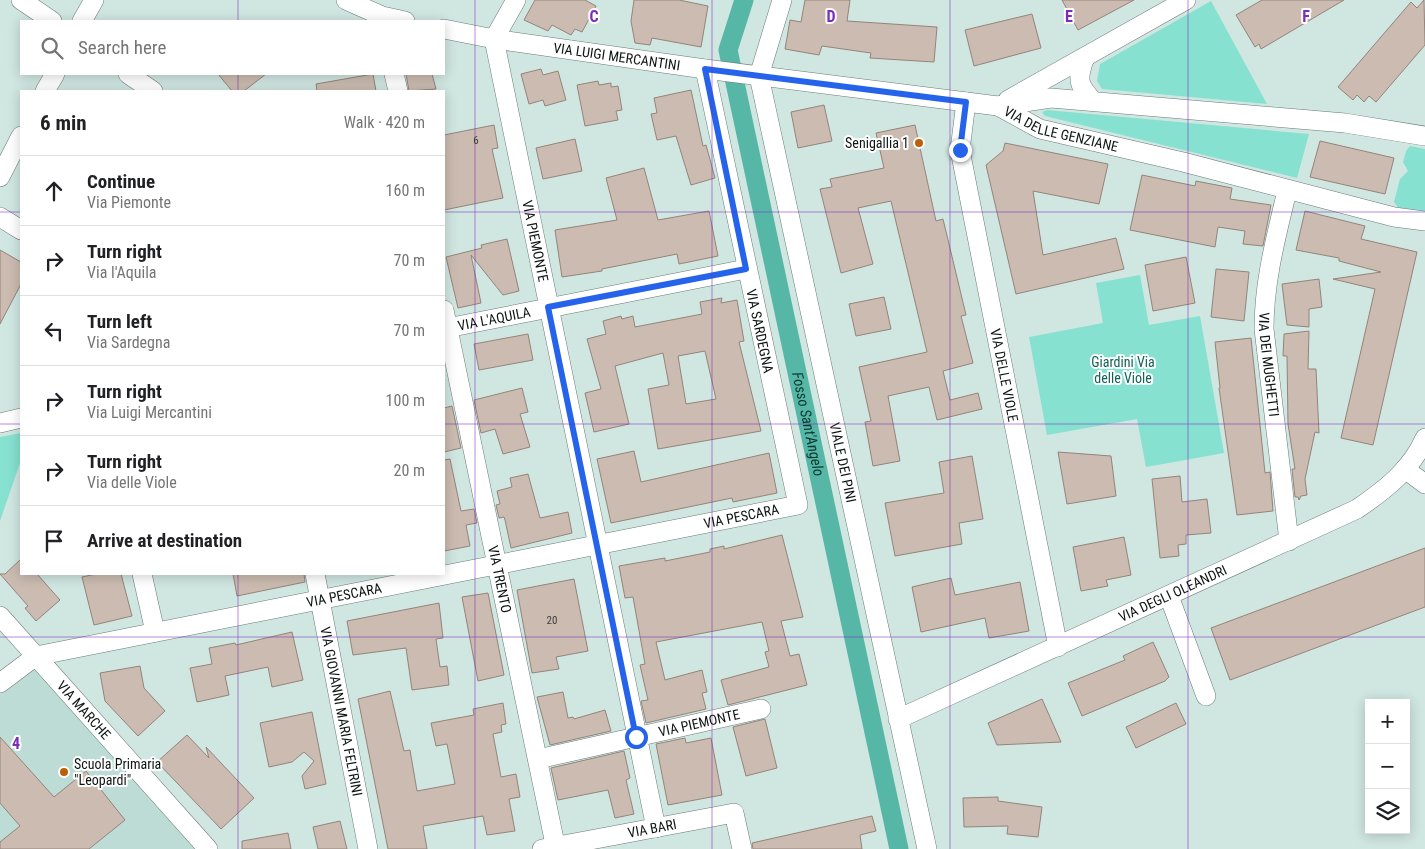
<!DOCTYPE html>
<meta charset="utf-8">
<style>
body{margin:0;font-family:"Roboto Condensed",sans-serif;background:#f6f6f6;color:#202124}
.controls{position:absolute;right:15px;bottom:15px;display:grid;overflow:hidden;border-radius:0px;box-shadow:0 2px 12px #0003}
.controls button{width:45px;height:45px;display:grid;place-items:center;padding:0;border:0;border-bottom:1px solid #e0e0e0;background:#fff;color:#202124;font:25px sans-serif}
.stop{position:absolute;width:15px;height:15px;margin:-11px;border:4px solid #2563eb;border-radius:50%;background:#fff}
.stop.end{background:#2563eb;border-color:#fff;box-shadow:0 1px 5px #0008}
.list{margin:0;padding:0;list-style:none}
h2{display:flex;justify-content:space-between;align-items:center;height:65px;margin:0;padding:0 20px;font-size:21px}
h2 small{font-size:16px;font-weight:400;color:#757577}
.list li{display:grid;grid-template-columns:32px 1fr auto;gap:15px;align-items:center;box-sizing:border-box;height:70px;padding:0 20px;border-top:1px solid #e0e0e0}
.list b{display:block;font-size:19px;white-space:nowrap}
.list p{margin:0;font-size:16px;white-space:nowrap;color:#757577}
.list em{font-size:16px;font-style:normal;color:#757577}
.icon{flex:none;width:28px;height:28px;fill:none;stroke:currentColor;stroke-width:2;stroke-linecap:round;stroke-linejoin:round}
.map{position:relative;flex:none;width:1425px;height:849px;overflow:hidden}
.search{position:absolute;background:#fff;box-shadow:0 2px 12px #0003;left:20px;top:20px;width:425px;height:55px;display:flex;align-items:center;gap:12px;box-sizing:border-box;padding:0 18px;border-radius:0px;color:#757577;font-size:19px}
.panel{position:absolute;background:#fff;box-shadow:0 2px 12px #0003;left:20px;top:90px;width:425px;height:485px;border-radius:0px}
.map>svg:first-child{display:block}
</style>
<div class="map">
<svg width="1425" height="849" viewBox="0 0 1425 849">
<rect width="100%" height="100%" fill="#d0e6e1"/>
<path fill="#bddcd5" d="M35,667L199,849H0V694Z"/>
<g fill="#86e1d0">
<path d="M1211,1L1267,104L1102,89L1097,81L1100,64Z"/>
<path d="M1047,110L1309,134L1297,178L1045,116L1042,112Z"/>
<path d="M1410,146L1425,149V213L1399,209L1394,202L1400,179L1408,171L1403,162L1406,151Z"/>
<path d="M1140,275L1149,325L1200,316L1224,453L1146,467L1137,419L1047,435L1029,337L1103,323L1096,283Z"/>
<path d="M21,433V460L0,521V437Z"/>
</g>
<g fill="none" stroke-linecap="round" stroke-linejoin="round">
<path stroke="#56b7a7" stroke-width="19" id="s1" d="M744,0L728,50L899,849"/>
</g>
<g fill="#cbbbb0" stroke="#94847b" fill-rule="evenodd">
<path d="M535,0H585L596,6L582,32L575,29L571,35L552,25L548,31L524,20Z"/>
<path d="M634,0H679L708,6L701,47L652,38L650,45L635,43L631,21Z"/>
<path d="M805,0H850L847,21L937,27L934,62L870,58L871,53L822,46L819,55L785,49L790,20L801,22Z"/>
<path d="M1062,0H1134L1078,30Z"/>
<path d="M1262,0H1344L1261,49L1259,44L1255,47L1236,15Z"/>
<path d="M1424,0L1425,45L1376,102L1369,96L1364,102L1357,95L1353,100L1338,87L1411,2L1417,8Z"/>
<path d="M1032,14L1041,48L974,66L965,30Z"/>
<path d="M541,69L543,75L558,71L566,100L545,106L543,100L529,104L521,74Z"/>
<path d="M218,74H266L244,91H232Z"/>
<path d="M373,74L376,91H317L316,84Z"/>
<path d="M406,74H432L436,89L409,91Z"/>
<path d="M598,81L599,85L611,83V87L618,86L622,110L616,111L618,120L585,126L577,85Z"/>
<path d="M691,90L703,146L706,145L715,178L691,185L676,136L657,140L651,114L657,113L654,98Z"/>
<path d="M824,105L832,141L798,148L791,112Z"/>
<path d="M494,125L498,148L492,149L503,198L444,210V135Z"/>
<path d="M915,125L936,221L943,219L966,315L961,316L973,363L943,371L950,400L978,393L982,409L937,420L929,387L888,396L900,461L873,466L865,422L871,421L859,367L927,352L891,201L858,208L873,264L841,273L820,189L832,187L830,179L884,168L876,133Z"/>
<path d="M575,139L582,171L543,179L536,148Z"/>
<path d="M1320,141L1394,158L1385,194L1310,177Z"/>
<path d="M1005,143L1108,164L1099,204L1033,191L1043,255L1116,238L1124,269L1016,294L986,165L1003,151Z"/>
<path d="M644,168L658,220L709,211L718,256L679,264L677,254L602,269V271L562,277L555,230L617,220L606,178Z"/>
<path d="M1142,175L1195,186L1196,181L1232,188L1230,199L1271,205L1263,246L1243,244L1245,231L1218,227L1215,247L1130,230Z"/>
<path d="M1305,211L1365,226L1361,239L1417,252L1373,445L1341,438L1375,289L1333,279L1381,272L1339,261V258L1296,250Z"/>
<path d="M507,239L519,291L503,295L471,255L481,303L458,308L446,257L482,248L481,245Z"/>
<path d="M0,250L21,262V284L0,324Z"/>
<path d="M1186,257L1195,303L1153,311L1145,265Z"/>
<path d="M1216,269L1249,272L1244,321L1211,317Z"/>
<path d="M1319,279L1322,307L1309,309V327L1287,325L1282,284Z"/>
<path d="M884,297L891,329L856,336L849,304Z"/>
<path d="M722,298L721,303L737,300L744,341L739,342L761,431L658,449L648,389L669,385L663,353L615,366L629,424L594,432L585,393L601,389L587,339L606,334L603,321L621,316L622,319L633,316L635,327L702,314L700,302ZM705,351L716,399L686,404L678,356Z"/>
<path d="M1309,331L1308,369H1316L1319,433L1315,432L1305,479L1307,495L1301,496L1299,500L1298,497H1295L1292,469H1295L1288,424L1287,356H1283L1284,334Z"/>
<path d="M528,334L533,360L479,370L474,344Z"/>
<path d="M1251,338L1265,473L1270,472L1273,511L1237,515L1219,388H1220L1215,342Z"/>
<path d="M522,388L528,412L520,414L530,447L503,454L495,429L481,433L474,400Z"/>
<path d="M452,406L461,448L444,452V408Z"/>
<path d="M634,451L641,482L769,453L777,493L733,502L732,498L611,523L597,459Z"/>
<path d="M1058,452L1111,456L1116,496L1067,504Z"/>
<path d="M972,456L983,519L959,523L962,544L895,556L885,503L944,493L939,462Z"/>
<path d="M450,459L461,511L474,509L477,523L466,525L470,546L444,551V460Z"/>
<path d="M528,474L540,518L568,512L572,533L511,548L505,520L504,517L499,518L496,505L500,504L497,491L512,487L510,478Z"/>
<path d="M1180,476L1182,502L1207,499L1211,533L1186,535V544L1178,545L1179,556L1160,558L1152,479Z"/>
<path d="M782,535L803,617L781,621L790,656L799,654L807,685L728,705L721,680L769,667L765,652L769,651L762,622L656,642L665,680L702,670L707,692L702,693L706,709L646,723L641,701L648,700L640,665L645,664L633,597L625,598L619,566L665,558V561L710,552V549L724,546V549Z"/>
<path d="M1124,537L1131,575L1106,580L1108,586L1081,591L1073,547Z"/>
<path d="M1425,548V607L1230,680L1211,628Z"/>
<path d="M21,559V574H37L60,600L36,621L25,608L28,606L0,574H5Z"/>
<path d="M96,574H121L132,616L94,625L82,577Z"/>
<path d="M233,574H304L305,582L237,596Z"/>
<path d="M951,578L955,595L1020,582L1029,631L989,638L985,618L921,632L912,587Z"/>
<path d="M574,579L588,651L556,657L559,669L532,673L517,590Z"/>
<path d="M488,593L504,675L478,681L462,597Z"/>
<path d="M439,603L443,638L436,639L440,667L447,666L449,685L412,690L406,648L353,655L347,621Z"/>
<path d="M292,632L303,680L272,687L268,667L225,676L229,695L197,702L190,668L212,664L209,648L235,643L236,645Z"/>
<path d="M1153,642L1169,677L1165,681L1082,716L1068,683L1125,660L1123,656Z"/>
<path d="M140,666L144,688L165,711L138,736L105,701L100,673Z"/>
<path d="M390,691L404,751L410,750L417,791L455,784L447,744L436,746L431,723L474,715L473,709L503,703L506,724L501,725L502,732L493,734L501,777L516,774L520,797L509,799L515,831L487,835L483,816L423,826L427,849H388L358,699Z"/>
<path d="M563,692L568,718L573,717L574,719L605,710L611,731L550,745L537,697Z"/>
<path d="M1042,699L1061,742L997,745L988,723Z"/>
<path d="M1176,703L1186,724L1136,748L1126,727Z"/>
<path d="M312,712L326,784L305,789L302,776L314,761L304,752L292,762L269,767L260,723Z"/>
<path d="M765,719L777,768L746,776L733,727Z"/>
<path d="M187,735L209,758L206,747L254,798L221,829L157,762Z"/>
<path d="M0,737L54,797L86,771L125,820L89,849H0V842L20,826L0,803Z"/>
<path d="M685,738L686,743L711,738L722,795L668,805L656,744Z"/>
<path d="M624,751L630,778L626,780L634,814L615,818L608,790L558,800L551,768Z"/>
<path d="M998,797V801L1042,807L1038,837L1007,834L1008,826L964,827L963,798Z"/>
<path d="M872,816L876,831L860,835L862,849H753L752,843Z"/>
<path d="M340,821L347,849H318L313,827Z"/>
<path d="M288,833L291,849H242V841Z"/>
</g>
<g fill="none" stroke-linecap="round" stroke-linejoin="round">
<defs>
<g id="minor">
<path d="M21,0L52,21"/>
<path d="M346,0L382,16L405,21"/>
<path id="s2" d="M516,0L494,39L656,828"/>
<path id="s3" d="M782,0L759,76L927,849"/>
<path d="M82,21L94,0"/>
<path id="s4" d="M444,29L494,39L705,69L998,106L1051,98L1345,123L1425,136"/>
<path d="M1085,57C1077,79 1077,84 1093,101"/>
<path d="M128,74L153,91"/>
<path d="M394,74L398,91"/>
<path d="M45,91L55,74"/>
<path d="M1008,100L1186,0"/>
<path id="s5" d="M966,102L960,150L1058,647"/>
<path id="s6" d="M998,106L1040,129L1183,162L1394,217L1425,221"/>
<path d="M0,177L21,136"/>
<path id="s7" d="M1287,191C1276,237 1264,281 1264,329L1289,541"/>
<path d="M0,217L21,230"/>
<path id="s8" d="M444,310L556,849"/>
<path id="s9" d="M447,328L746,269"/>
<path d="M0,423L21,418"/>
<path d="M1405,469L1425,484"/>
<path d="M142,574L155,632"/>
<path id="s10" d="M315,574L368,849"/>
<path d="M1169,596L1206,696"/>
<path id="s11" d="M0,616L208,849"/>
<path id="s12" d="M0,683L36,656L798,505L705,69"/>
<path id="s13" d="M898,719L1357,509C1385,490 1411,470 1425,438"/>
<path id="s14" d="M538,759L761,709"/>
<path id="s15" d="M542,849L734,813L742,849"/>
</g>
</defs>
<use href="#minor" stroke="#697c78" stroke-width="20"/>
<use href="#minor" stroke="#fff" stroke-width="19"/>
</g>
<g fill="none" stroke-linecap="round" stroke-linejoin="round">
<path stroke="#2563eb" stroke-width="6" d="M636,737L548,307L746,269L705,69L966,102L960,150"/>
</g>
<path fill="none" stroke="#7b2cbf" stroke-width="1" stroke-opacity="0.55" d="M238,0V21M475,0V849M712,0V849M950,0V849M1188,0V849M238,74V91M0,212H21M444,212H1425M0,424H21M444,424H1425M238,574V849M0,637H1425"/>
<g fill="#bb5f08" stroke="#fff" stroke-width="2">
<circle cx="919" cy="143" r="5"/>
<circle cx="64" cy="772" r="5"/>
</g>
<g text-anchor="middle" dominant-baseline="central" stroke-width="4" stroke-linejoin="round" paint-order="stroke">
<g font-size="11" fill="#3c3e3a">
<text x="476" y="140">6</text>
<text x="552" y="620">20</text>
</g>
<g font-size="14" fill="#0d1513" stroke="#fff">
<text stroke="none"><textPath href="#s4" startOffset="175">VIA LUIGI MERCANTINI</textPath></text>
<text stroke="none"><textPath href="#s6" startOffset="68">VIA DELLE GENZIANE</textPath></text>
<text stroke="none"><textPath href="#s2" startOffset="251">VIA PIEMONTE</textPath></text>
<text stroke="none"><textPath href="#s9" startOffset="48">VIA L'AQUILA</textPath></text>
<text transform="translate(760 331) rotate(78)">VIA SARDEGNA</text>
<text stroke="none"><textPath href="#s7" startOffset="176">VIA DEI MUGHETTI</textPath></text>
<text stroke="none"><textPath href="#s5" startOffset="278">VIA DELLE VIOLE</textPath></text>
<text stroke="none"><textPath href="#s3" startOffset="475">VIALE DEI PINI</textPath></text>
<text stroke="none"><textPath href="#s12" startOffset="764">VIA PESCARA</textPath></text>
<text stroke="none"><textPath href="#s8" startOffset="275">VIA TRENTO</textPath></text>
<text stroke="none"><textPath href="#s13" startOffset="302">VIA DEGLI OLEANDRI</textPath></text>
<text stroke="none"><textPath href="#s12" startOffset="359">VIA PESCARA</textPath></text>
<text stroke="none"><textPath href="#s11" startOffset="126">VIA MARCHE</textPath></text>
<text stroke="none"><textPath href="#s10" startOffset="140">VIA GIOVANNI MARIA FELTRINI</textPath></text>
<text stroke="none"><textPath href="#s14" startOffset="165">VIA PIEMONTE</textPath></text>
<text stroke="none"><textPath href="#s15" startOffset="112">VIA BARI</textPath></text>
</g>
<g font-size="14" fill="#0d1513" stroke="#fff" text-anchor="end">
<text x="909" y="143">Senigallia 1</text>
<text x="74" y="764" text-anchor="start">Scuola Primaria<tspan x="74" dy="16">"Leopardi"</tspan></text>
</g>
<g font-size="14" fill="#116257" stroke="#fff">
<text x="1123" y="362">Giardini Via<tspan x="1123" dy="16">delle Viole</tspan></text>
</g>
<g font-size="15" font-style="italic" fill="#093831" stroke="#fff">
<text stroke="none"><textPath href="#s1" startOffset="435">Fosso Sant'Angelo</textPath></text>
</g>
</g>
<g font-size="16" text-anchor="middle" font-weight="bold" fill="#7b2cbf" stroke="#fff" stroke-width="4" stroke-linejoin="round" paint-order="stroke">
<text x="594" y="22">C</text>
<text x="831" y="22">D</text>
<text x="1069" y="22">E</text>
<text x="1306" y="22">F</text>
<text x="16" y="749">4</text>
</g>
</svg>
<div class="controls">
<button>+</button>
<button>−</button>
<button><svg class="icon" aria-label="layers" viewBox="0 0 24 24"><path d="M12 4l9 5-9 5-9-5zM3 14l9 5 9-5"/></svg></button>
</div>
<div class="stop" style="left:636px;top:737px"></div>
<div class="stop end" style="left:960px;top:150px"></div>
<div class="search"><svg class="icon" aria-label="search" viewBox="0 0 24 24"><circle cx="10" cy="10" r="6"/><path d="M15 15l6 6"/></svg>Search here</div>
<section class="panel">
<h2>6 min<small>Walk · 420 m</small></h2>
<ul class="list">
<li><svg class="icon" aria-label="ahead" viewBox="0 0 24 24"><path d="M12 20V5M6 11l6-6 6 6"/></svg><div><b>Continue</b><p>Via Piemonte</p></div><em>160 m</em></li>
<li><svg class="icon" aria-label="right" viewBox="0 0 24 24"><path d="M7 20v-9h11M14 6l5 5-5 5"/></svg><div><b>Turn right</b><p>Via l'Aquila</p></div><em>70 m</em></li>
<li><svg class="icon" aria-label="left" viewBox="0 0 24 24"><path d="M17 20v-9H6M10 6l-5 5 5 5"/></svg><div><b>Turn left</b><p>Via Sardegna</p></div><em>70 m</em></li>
<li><svg class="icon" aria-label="right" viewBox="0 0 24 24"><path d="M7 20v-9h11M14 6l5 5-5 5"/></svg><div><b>Turn right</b><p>Via Luigi Mercantini</p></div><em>100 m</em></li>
<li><svg class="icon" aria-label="right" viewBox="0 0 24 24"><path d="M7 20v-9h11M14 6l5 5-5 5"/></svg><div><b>Turn right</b><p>Via delle Viole</p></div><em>20 m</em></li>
<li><svg class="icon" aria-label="arrive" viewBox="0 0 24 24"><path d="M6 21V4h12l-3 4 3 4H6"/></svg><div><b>Arrive at destination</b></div></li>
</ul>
</section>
</div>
